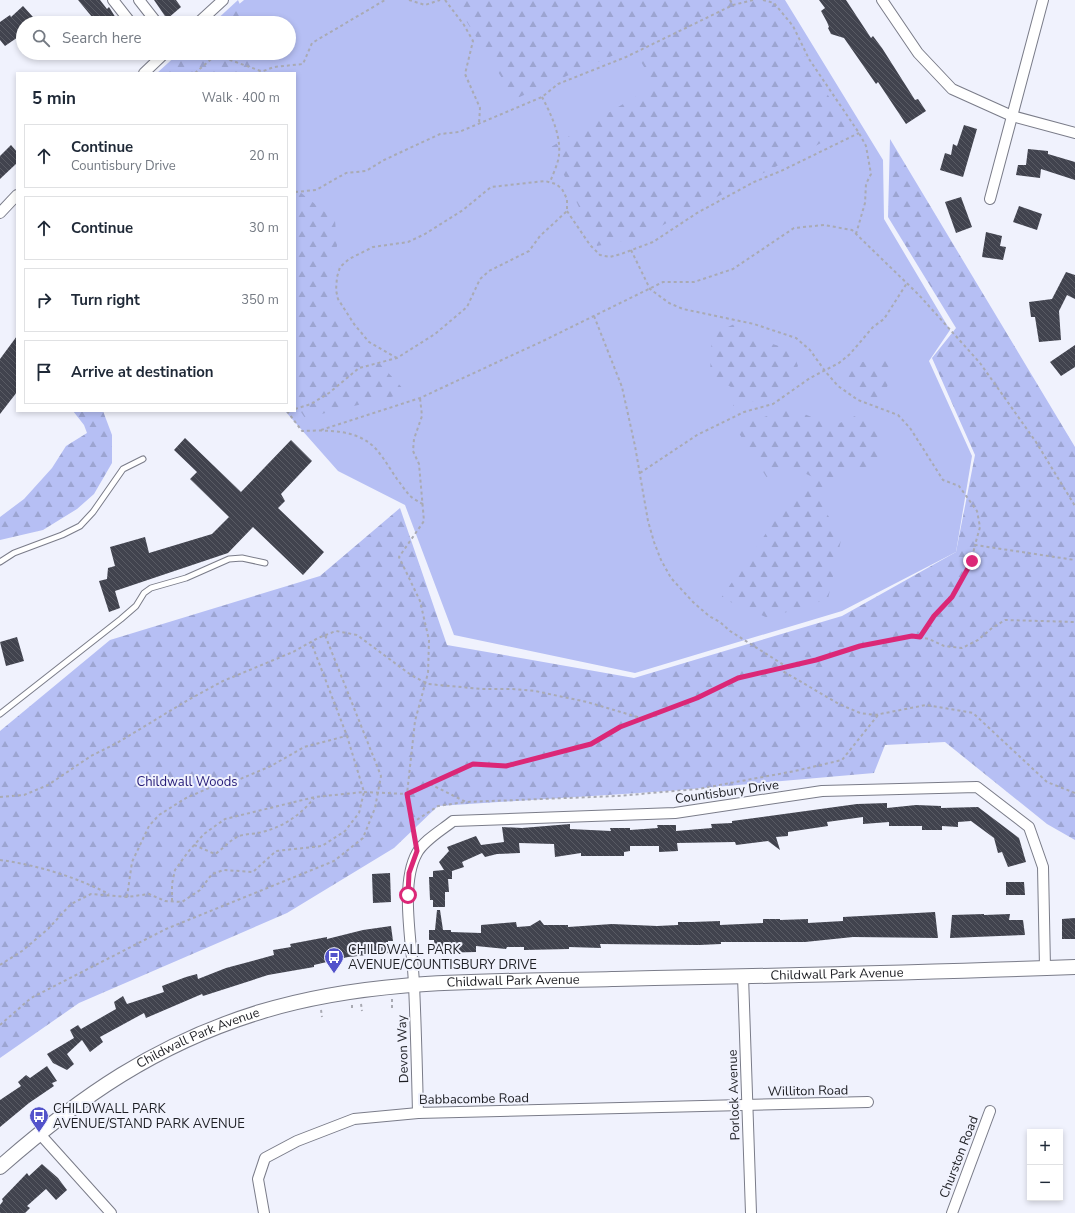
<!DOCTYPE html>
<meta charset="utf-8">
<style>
body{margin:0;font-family:"Nunito Sans",sans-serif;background:#f6f6f7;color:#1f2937}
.controls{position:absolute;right:12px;bottom:12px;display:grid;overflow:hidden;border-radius:0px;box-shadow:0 2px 6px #0003}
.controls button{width:36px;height:36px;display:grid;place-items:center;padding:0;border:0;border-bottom:1px solid #e0e1e3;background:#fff;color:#1f2937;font:20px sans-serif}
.stop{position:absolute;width:12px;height:12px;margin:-9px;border:3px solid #db2777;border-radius:50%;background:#fff}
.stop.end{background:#db2777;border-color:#fff;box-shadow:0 1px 4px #0008}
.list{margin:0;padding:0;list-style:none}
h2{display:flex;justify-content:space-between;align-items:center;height:52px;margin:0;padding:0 16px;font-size:17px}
h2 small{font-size:13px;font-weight:400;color:#747a83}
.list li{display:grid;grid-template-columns:26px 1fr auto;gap:12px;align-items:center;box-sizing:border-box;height:64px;margin:0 8px 8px;padding:0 8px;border:1px solid #e0e1e3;border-radius:0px}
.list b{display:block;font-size:15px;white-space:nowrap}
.list p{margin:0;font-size:13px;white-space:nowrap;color:#747a83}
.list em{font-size:13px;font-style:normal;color:#747a83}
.icon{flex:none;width:22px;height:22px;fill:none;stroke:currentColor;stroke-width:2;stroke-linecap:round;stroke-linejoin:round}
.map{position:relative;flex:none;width:1075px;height:1213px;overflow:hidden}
.search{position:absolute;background:#fff;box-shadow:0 2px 6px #0003;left:16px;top:16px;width:280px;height:44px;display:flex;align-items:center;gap:10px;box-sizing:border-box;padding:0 14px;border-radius:22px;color:#747a83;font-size:15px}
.panel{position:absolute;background:#fff;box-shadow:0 2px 6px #0003;left:16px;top:72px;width:280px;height:340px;border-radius:0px}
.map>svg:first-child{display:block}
</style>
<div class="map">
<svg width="1075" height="1213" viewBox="0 0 1075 1213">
<defs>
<pattern id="forest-firs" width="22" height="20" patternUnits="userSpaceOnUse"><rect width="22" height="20" fill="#b6bff4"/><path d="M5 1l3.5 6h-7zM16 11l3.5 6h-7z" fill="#9ca4d1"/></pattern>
<pattern id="building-back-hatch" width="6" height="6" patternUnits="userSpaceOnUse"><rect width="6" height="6" fill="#41434e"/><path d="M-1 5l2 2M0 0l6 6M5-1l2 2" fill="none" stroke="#595b64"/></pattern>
</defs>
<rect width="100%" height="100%" fill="#f0f2fd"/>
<path fill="#b6bff4" d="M244,0H785L883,160L884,219L950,330L929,361L972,456L956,552L842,611L635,673L454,635L405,505L338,471L285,411H295V73H158L182,53H289V23H217Z"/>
<g fill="url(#forest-firs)">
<path d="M238,0L248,23H213Z"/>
<path d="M453,0H772L848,129L638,238L597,246L551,147L655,85L632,47L515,99Z"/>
<path d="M179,53H260L264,61L247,69L245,73H157Z"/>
<path d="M890,139L1075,447V840L1047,824L945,742L885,745L874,773L669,791L438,806L394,848L287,913L79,1003L0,1058V731L110,640L320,576L400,508L447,645L634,678L842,616L956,552L975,455L932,358L956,328L888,217Z"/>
<path d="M295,188L335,220L337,246L328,278L330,310L407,393L305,418L295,403Z"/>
<path d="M734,324L753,338L792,350L798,366L776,396L733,406L734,389L710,374L712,335Z"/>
<path d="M886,358L892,373L881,404L848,388L849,364Z"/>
<path d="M790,408L833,426L864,412L878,430L880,465L841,470L820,500L841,540L828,599L768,618L721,598L794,493L810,490L815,478L793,468L767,478L735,427Z"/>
<path d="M73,411H103L112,435V463L94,494L77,509L43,530L0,540V517L24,499L52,468L66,446L87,433L84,425Z"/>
</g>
<g fill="url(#building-back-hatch)">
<path d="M78,0H100L107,9L109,7L119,23H97Z"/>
<path d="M154,0H176L181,7L167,19Z"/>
<path d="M819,0H846L871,38L873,36L882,48L915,100L918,99L926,111L906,124L878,82L876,84L844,38L831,34L828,28L829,27L827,22L821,11L825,8Z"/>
<path d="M23,6L33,17L20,26L22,30L18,32L21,35L5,46L0,40V22L10,15L11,17Z"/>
<path d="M964,125L977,129L963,177L940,170L945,153L951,155L953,144L957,146Z"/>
<path d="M11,145L17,152V163L0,179V156Z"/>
<path d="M1028,149L1048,151V154L1075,162V180L1041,169L1040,178L1016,175L1018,165H1026Z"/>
<path d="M961,197L972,227L956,233L945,202Z"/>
<path d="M1019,206L1042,214L1037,230L1013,222Z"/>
<path d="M986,232L1002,236L1000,246L1006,247L1003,260L982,257Z"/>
<path d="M1066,272L1075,275V299L1067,295L1059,311L1061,340L1039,342L1035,317H1031L1029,302L1052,299Z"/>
<path d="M17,336V392L0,414V359Z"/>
<path d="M1075,345V367L1061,376L1050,362Z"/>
<path d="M185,438L241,492L291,440L312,461L281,494L285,501L278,508L324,552L303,575L253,527L228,553L115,591L120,608L109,612L99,581L107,579L108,568L115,566L110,547L145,537L149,553L212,534L229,517L190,479L197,472L174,450Z"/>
<path d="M17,637L24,661L6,666L0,642Z"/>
<path d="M887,803V808L916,805L941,806V808L978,807L1019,838L1026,862L1008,867L1002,852L998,853L994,838L971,821L958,822V827L942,826V830H922V826H889V822L863,824V817L827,822L828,826L788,832V836L776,837L780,850L768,841L736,845L735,842L677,843L678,851L659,852V846H630V851L624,852V856H581V853L555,857L554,844L519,843L520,853L497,854L485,857L482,853L462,862L464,867L452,871V879H448L449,892H445V907H433V900H430L429,877H433V871L444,870L439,862L449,851L447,847L476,836L481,845L504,842L502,827L522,828L570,824V829L611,831L610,828H630V830L658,828L657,825H676V831L712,828L711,824L732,823V821L857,804Z"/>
<path d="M390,873L391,902L373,903L372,874Z"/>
<path d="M1006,882H1024L1025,895H1006Z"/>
<path d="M437,910H440L443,930H451V932L481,933V925L516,922L517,927L530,926L540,920L544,925H568V927L612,924L657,926L678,925V922H692L720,921V925L763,923V919H780V920L808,919V923L843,921V917L935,912L938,938L853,937L805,942H721V944L699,945L600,944L601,948L569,947V949L524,950V947H507L506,949L476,946V952L435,953L434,940H429V930H435Z"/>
<path d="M984,914V915L1010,914L1009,920H1023L1025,935L950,938L952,915Z"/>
<path d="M1075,918V939H1062V919Z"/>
<path d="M391,926L393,941H388V953L348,957L314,965V967L268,975L203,996L202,994L146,1018L144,1013L100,1037L103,1042L90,1052L82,1040L67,1054L74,1064L67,1070L53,1063L47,1054L74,1038L70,1030L78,1025L81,1029L116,1009L114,1002L123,996L127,1004L164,992L162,986L186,977L197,974L198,979L226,968L274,955L273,950L291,947L290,944L327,937V939L363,930Z"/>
<path d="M47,1066L57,1081L52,1083L54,1086L29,1103L0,1127V1100L21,1086L18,1082L26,1075L30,1078Z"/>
<path d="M42,1164L58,1178L67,1190L56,1200L46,1189L27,1206L30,1208L25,1213H0V1205L3,1201L2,1199L27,1173L29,1176Z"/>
</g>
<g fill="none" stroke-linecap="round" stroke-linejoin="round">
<defs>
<g id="lane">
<path d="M0,562L14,553L62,535L80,526L93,512L123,469L143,459"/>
<path d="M0,714L121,619L136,606L144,593L151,588L186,578L229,559L242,558L265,563"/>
</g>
<g id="street">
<path d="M113,0L131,23"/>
<path d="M139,0L157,23"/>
<path d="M882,0L918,53L952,89L1012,116L1075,133"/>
<path d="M198,23L223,0"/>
<path d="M144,73L165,53"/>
<path d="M990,199L1043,0"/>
<path d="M0,213L17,195"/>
<path d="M743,976L751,1213"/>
<path d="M418,1113C417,1070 416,1028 414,985C413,948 399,885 417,853C424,840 442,830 453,821L675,813L822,791L977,787L1029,827L1043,867L1045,968"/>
<path d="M39,1133L111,1213"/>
<path d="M264,1213L258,1179L265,1158L297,1141L354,1119L418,1113L868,1102"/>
<path d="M952,1213L990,1111"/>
</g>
<g id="secondary">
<path id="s1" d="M0,1167C81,1096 156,1044 260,1012C374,977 494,982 612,979C766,976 921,973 1075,967"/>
</g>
</defs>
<use href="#lane" stroke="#7a7c89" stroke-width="7"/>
<use href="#street" stroke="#7a7c89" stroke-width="12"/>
<use href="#secondary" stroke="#7a7c89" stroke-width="16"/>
<g stroke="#a9aab3" stroke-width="2" stroke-dasharray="3 3" stroke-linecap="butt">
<path d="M409,0L425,5L440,0"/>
<path d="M445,0L464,25L473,41L465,74L480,108L479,124"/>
<path d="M730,0L733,5"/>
<path d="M763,0L774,3L793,26L809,59L859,133L866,146L871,174L866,184L865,203L856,234"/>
<path d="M195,73L216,55L261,71"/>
<path d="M258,73L274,67L303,64L312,43L385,0"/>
<path d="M542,97C551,114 561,135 559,155C558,164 553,174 550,182"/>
<path d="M295,192L316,190L346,173L366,171L384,160L440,134L459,132L542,97L558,84L626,57L733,5L753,0"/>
<path d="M567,211L590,245L600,255L610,257L621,254L653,242L697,213L754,182L781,171L859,133"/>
<path d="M631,250L650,289L669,303L683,309L754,324L796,338L810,350L825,371L838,386L858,400L898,415L910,428L943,480L959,486L977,511L980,527L975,545L1075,560"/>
<path d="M594,316L622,387L635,446L648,521L654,542L661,560L671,578L693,602L709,616L720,622L730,631L787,667L816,660L860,646L912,636L929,639L944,646L962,648L978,640L992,628L1005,620L1075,622"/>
<path d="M295,409L311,404L329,393L359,368L397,358L435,334L467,307L480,279L489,271L529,251L540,236L567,211V199L562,189L556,184L545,181L491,187L463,210L425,234L408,242L373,247L349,259L340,267L337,277L336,290L338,299L354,324L369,342L397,358"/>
<path d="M287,411L302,431C327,430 358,429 376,449C384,458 390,469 397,479C408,493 407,496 423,504"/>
<path d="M321,430L420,398L545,340L663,282H694L733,269L794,228L824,225L852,230L919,295L980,363L1036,442L1075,506"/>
<path d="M640,473L697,435L744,412L773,404L810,378L839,363L850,354L873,327L884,319L907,283"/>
<path d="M920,637C941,602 966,588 975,545"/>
<path d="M430,784L466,802L617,796L698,789L795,771L842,760L878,715"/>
<path d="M407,794L473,764L506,766L591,744L621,727L697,698L738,678L779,669L839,704L860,713L875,715L926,705L973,713L1047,782L1075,793"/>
<path d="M0,797L24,795L48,785L91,756L117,743L188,700L223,681L293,652L318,638L336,631L357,635L411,675L428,684L482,689H512L535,691L587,702L641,718"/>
<path d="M412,823L438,806L465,802"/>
<path d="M415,838L407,794L415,721L428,673L429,640L420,601L399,557L424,521L419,464L413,451L414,439L422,416L420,398"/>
<path d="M194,845L215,854C223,849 229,841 237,837C242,834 252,834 258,833C281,828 299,817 314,798"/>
<path d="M0,860C37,865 76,877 109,894"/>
<path d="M127,897L132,862L149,826L159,815L186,798L209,788L233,782L271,766L304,747L346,736"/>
<path d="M172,901V884L175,870L188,852L204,834L225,819L315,797L364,792"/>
<path d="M0,965L22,951L48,929L71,904L91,894L127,897L149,894L165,901L182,902L200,890L212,874L224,870L253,872L276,851L322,846L345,831L359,813L364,792L347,736L311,642"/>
<path d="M392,999V1008"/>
<path d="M361,1004L362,1011"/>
<path d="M352,1005V1011"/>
<path d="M321,1010L322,1017"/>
<path d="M0,1025L31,998L166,929L334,861L363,838L375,808L381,776L325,635"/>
<path d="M100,1105L104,1110"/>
</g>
<use href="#lane" stroke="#fff" stroke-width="5"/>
<use href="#street" stroke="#fff" stroke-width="10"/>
<use href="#secondary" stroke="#fff" stroke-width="14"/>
<path stroke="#a9aab3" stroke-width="2" stroke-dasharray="3 3" stroke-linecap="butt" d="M364,792L407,794"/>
</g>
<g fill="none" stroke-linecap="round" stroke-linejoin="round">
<path stroke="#db2777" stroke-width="5" d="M408,895L409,873L417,851L407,794L473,764L506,766L591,744L620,727L697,698L738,678L816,660L860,646L912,636L920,637L934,616L952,597L972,561"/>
</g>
<defs>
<symbol id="bus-pin" viewBox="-11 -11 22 30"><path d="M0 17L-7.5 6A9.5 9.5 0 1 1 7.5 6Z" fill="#5353ca" stroke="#f0f2fd"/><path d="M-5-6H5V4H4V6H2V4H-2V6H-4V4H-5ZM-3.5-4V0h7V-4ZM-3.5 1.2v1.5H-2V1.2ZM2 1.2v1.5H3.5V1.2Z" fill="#fff"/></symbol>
</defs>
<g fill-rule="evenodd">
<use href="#bus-pin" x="323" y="946" width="22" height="30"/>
<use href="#bus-pin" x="28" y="1105" width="22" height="30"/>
</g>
<g text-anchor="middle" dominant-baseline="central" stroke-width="4" stroke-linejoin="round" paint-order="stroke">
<g font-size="13" fill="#241a77" stroke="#f0f2fd">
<text x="187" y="782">Childwall Woods</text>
</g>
<g font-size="13" fill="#1d1e23" stroke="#f0f2fd">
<text transform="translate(727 792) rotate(-8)">Countisbury Drive</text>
<text stroke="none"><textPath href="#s1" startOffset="885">Childwall Park Avenue</textPath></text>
<text stroke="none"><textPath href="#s1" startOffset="561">Childwall Park Avenue</textPath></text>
<text stroke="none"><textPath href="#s1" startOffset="238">Childwall Park Avenue</textPath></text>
<text transform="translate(403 1049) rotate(-92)">Devon Way</text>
<text transform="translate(808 1091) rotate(-1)">Williton Road</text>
<text transform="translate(734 1095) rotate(-92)">Porlock Avenue</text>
<text transform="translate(474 1099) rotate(-1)">Babbacombe Road</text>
<text transform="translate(959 1157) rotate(-69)">Churston Road</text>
</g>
<g font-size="13" fill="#1d1e23" stroke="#f0f2fd" text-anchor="start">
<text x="348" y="950">CHILDWALL PARK<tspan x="348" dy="15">AVENUE/COUNTISBURY DRIVE</tspan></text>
<text x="53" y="1109">CHILDWALL PARK<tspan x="53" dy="15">AVENUE/STAND PARK AVENUE</tspan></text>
</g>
</g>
</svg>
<div class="controls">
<button>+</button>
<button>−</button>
</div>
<div class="stop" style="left:408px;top:895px"></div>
<div class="stop end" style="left:972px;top:561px"></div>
<div class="search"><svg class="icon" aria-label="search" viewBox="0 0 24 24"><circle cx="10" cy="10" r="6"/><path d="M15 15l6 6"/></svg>Search here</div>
<section class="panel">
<h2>5 min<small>Walk · 400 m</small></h2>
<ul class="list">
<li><svg class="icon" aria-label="ahead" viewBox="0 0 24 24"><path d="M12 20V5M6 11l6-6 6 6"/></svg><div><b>Continue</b><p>Countisbury Drive</p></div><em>20 m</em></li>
<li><svg class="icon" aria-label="ahead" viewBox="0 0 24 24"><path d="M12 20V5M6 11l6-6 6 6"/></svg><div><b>Continue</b></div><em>30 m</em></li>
<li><svg class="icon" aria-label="right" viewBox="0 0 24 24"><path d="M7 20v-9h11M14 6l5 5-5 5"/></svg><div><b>Turn right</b></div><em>350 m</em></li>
<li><svg class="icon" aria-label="arrive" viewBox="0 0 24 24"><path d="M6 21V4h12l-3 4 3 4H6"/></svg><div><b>Arrive at destination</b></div></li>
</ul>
</section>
</div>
